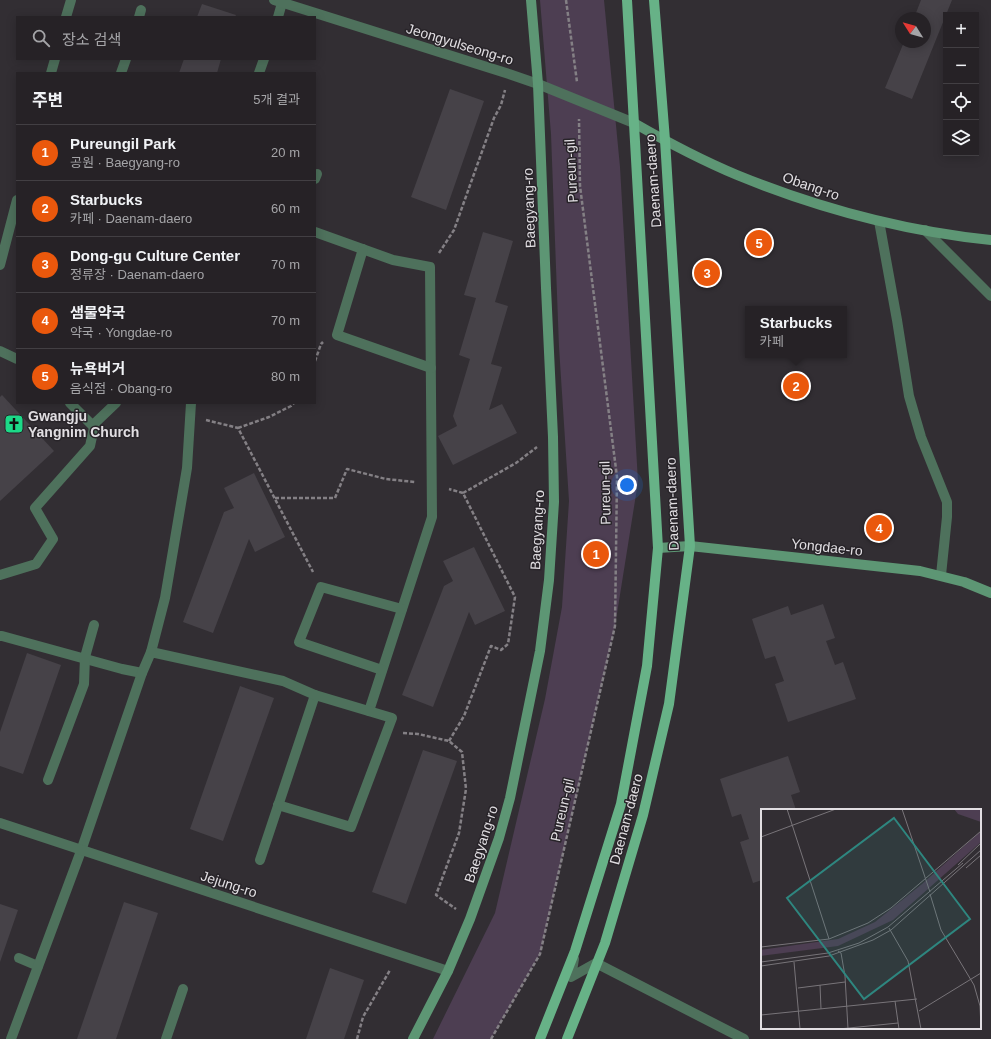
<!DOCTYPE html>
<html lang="ko">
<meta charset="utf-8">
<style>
body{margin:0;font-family:Arial,"Noto Sans KR",sans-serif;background:#322f32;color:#f1f3f6}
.controls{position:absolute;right:12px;top:12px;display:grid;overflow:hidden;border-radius:0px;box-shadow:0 2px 10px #0003}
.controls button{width:36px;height:36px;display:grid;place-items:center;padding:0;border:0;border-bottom:1px solid #423f43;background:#262226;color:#f1f3f6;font:20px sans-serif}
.compass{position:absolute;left:895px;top:12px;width:36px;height:36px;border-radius:50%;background:#262226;box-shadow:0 2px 10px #0003;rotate:307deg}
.you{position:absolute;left:627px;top:485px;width:14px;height:14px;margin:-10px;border:3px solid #fff;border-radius:50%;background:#1a73e8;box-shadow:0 0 0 6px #1a73e833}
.badge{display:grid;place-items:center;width:26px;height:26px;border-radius:50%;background:#ea580c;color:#fff;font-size:13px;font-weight:700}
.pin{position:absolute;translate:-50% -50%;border:2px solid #fff;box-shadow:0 1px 4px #0006}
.popup{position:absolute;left:745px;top:306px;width:102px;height:52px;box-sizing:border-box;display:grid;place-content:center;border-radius:0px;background:#262226;filter:drop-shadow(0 1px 3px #0005);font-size:13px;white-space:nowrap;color:#a4a4a7}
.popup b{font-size:15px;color:#f1f3f6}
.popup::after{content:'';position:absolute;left:50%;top:100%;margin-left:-8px;border:8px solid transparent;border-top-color:#262226}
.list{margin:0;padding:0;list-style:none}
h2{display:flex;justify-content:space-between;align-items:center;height:52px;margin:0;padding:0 16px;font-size:17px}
h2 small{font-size:13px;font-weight:400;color:#a4a4a7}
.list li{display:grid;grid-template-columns:26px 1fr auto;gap:12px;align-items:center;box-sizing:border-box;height:56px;padding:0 16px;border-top:1px solid #423f43}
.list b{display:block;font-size:15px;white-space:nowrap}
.list p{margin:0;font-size:13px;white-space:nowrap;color:#a4a4a7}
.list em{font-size:13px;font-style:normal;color:#a4a4a7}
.icon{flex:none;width:22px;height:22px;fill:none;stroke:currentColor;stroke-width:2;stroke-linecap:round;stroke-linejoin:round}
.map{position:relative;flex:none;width:991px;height:1039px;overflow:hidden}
.search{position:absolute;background:#262226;box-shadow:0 2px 10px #0003;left:16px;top:16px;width:300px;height:44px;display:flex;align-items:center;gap:10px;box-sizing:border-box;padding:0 14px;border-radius:0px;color:#a4a4a7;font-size:15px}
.panel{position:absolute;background:#262226;box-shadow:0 2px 10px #0003;left:16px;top:72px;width:300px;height:332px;border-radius:0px}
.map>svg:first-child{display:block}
</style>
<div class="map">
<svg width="991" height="1039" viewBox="0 0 991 1039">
<rect width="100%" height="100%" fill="#322e33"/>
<path fill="#4d3e52" d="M540,0H604L620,167L638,482L615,626L540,954L491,1039H433L495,913L545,699L562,607L569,501L559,347L551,134Z"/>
<g fill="#464248">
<path d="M921,0H952L912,99L885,88L904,42H925V18H914Z"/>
<path d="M202,4L236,15L235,17H197Z"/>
<path d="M184,59H221L217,73H179Z"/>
<path d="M450,89L484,101L446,210L411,197Z"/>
<path d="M483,232L513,241L495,302L508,306L491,364L502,367L489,410L502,404L517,433L453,465L438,436L457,426L453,416L470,359L459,355L476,298L464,295Z"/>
<path d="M2,395L54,451L0,501V397Z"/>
<path d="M254,473L285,537L255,552L249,539L213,633L183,622L224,512L234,508L224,488Z"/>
<path d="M474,547L505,611L475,625L469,612L433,707L402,695L444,586L453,581L443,561Z"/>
<path d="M823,604L835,638L826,641L835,665L843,662L856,699L788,722L775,684L784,681L775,656L765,659L752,619L788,606L791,615Z"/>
<path d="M27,653L61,665L23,774L0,766V732Z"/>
<path d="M240,686L274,698L223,841L190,829Z"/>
<path d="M423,750L457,761L406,904L372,892Z"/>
<path d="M788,756L800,792L791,795L796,810H762V880L753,883L740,842L749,839L741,814L732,817L720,779Z"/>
<path d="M124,902L158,913L116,1039H77Z"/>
<path d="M0,904L18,910L0,962Z"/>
<path d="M330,968L364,980L344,1039H306Z"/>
</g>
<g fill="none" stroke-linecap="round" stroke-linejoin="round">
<g stroke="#848085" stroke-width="2.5" stroke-dasharray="4 2" stroke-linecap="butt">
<path d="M566,0L577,82"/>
<path d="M439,253L454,230L494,118L501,105L505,90"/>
<path d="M315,361L321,344L323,342"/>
<path d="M206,420L238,428L313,572"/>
<path d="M238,428L269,417L291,406L294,403"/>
<path d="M463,493L516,463L537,447"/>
<path d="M275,498H335L347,469L386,479L415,482"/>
<path d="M403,733L418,734L449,741L462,752L466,789L459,833L436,895L456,909"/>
<path d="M449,741L464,716L491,646L501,650L508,644L515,597L463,493L449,489"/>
<path d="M357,1039L363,1017L390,970"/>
<path d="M491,1039L540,954L615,626L617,477L580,186L579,119"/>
</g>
<g stroke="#4e715c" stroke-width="10">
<path d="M66,17L71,0"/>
<path d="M139,17L141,10"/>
<path d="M278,17L282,3"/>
<path d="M51,73L55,59"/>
<path d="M121,73L126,59"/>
<path d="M259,73L264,59"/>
<path d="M315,179L317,174"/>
<path d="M879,221L897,320L909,396L921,437L947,502V517L941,575"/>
<path d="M925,230L991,296"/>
<path d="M315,232L393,260L430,267L432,517L369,711"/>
<path d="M363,249L337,335L431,368"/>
<path d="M0,265L17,200"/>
<path d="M0,351L17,359"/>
<path d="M70,403L94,427"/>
<path d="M0,575L36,564L53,539L35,508L90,446L95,423L116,403"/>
<path d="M0,636H2L122,669L142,673"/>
<path d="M151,652L165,598L187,468L191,403"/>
<path d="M382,670L299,642L321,587L402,609"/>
<path d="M48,780L84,684L85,657L94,625"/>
<path d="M260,860L315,695"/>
<path d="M19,958L38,966"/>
<path d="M11,1039L81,851L142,673L151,652L283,681L315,695L392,718L351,827L278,805"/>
<path d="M166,1039L183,989"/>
</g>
<g stroke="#4e715c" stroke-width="10">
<path d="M274,0L509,74L538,84L634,123"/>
<path d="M0,823L448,971"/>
<path d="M574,959L571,977L596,963L744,1039"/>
</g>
<g stroke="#5d9674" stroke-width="10">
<path d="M634,123C667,142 701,160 737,175C818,208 904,231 991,240"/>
<path d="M658,548L690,546L920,571L964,582L991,593"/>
<path d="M413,1039L448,971L470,919L499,838L510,798L540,651L549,580L554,502L553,437L546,288L538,84L531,0"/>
</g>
<g stroke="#67b287" stroke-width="10">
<path d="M540,1039L575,951L621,804L647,666L658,548L627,0"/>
<path d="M567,1039L605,943L643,815L669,704L690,546L665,140L654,0"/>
</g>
</g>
<defs>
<symbol id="church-square" viewBox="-11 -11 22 22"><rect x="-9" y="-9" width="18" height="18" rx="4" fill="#1cd988" stroke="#282429"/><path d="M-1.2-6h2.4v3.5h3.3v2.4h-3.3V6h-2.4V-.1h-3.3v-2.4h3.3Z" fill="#111"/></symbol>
</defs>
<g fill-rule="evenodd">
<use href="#church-square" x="3" y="413" width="22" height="22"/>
</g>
<g text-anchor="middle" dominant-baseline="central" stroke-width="3" stroke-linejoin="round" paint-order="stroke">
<g font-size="14" fill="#e1dee2" stroke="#282429">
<text transform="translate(460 44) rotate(17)">Jeongyulseong-ro</text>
<text transform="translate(571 171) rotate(-93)">Pureun-gil</text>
<text transform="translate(653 181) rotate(-94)">Daenam-daero</text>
<text transform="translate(811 186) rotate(19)">Obang-ro</text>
<text transform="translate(529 208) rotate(-92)">Baegyang-ro</text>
<text transform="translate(605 493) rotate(-91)">Pureun-gil</text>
<text transform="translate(672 504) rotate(-92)">Daenam-daero</text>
<text transform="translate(537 530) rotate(-87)">Baegyang-ro</text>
<text transform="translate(827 547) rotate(6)">Yongdae-ro</text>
<text transform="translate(562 810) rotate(-77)">Pureun-gil</text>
<text transform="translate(626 819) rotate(-75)">Daenam-daero</text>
<text transform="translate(481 844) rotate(-72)">Baegyang-ro</text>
<text transform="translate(229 884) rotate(18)">Jejung-ro</text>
</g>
<g font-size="14" font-weight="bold" fill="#e1dee2" stroke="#282429" text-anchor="start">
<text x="28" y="416">Gwangju<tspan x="28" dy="16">Yangnim Church</tspan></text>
</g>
</g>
<g transform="translate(761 809)">
<rect width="220" height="220" fill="#322e33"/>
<path d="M193,0H220V13L197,5ZM220,22V33L132,111L77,137L0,147V141L77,130L114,113L161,75Z" fill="#4d3e52"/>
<path fill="none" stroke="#787479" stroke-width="1" d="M26,0L68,130M141,0L169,83M0,28L75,0M197,56L220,34M205,59L220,46M169,85L180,121L213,176L219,197L220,219M128,119L147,152L160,220M0,138L68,130L107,114L130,99L220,22M77,142L80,144L84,167L87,220M0,153L67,144L98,134L127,118L202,54M33,153L39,220M0,157L68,147L112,131L130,121L220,41M59,176L60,200M37,179L84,173M134,192L138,220M158,202L220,164M0,206L156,190M78,220L137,214"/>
<path fill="#2e867f" fill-opacity="0.15" stroke="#2e867f" stroke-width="2" d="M133,9L209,110L103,190L26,89Z"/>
<rect width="220" height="220" fill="none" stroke="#e1dee2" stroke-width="2"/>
</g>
</svg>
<div class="controls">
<button>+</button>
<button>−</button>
<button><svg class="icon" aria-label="locate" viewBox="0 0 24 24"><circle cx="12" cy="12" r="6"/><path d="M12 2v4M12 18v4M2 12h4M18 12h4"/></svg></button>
<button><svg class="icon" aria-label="layers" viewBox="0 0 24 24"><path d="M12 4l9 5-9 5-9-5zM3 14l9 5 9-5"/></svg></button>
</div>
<svg class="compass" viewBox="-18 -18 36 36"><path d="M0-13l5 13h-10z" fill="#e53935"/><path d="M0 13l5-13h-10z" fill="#a4a4a7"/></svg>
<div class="you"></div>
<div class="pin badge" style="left:596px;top:554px">1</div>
<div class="pin badge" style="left:796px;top:386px">2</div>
<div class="popup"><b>Starbucks</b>카페</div>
<div class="pin badge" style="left:707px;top:273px">3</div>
<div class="pin badge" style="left:879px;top:528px">4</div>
<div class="pin badge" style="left:759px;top:243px">5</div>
<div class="search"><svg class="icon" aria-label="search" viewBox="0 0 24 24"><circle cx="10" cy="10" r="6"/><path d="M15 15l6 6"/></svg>장소 검색</div>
<section class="panel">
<h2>주변<small>5개 결과</small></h2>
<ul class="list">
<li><span class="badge">1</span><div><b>Pureungil Park</b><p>공원 · Baegyang-ro</p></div><em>20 m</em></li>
<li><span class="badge">2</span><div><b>Starbucks</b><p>카페 · Daenam-daero</p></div><em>60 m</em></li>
<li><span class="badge">3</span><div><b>Dong-gu Culture Center</b><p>정류장 · Daenam-daero</p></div><em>70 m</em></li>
<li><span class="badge">4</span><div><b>샘물약국</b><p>약국 · Yongdae-ro</p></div><em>70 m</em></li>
<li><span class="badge">5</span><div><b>뉴욕버거</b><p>음식점 · Obang-ro</p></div><em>80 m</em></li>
</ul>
</section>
</div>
